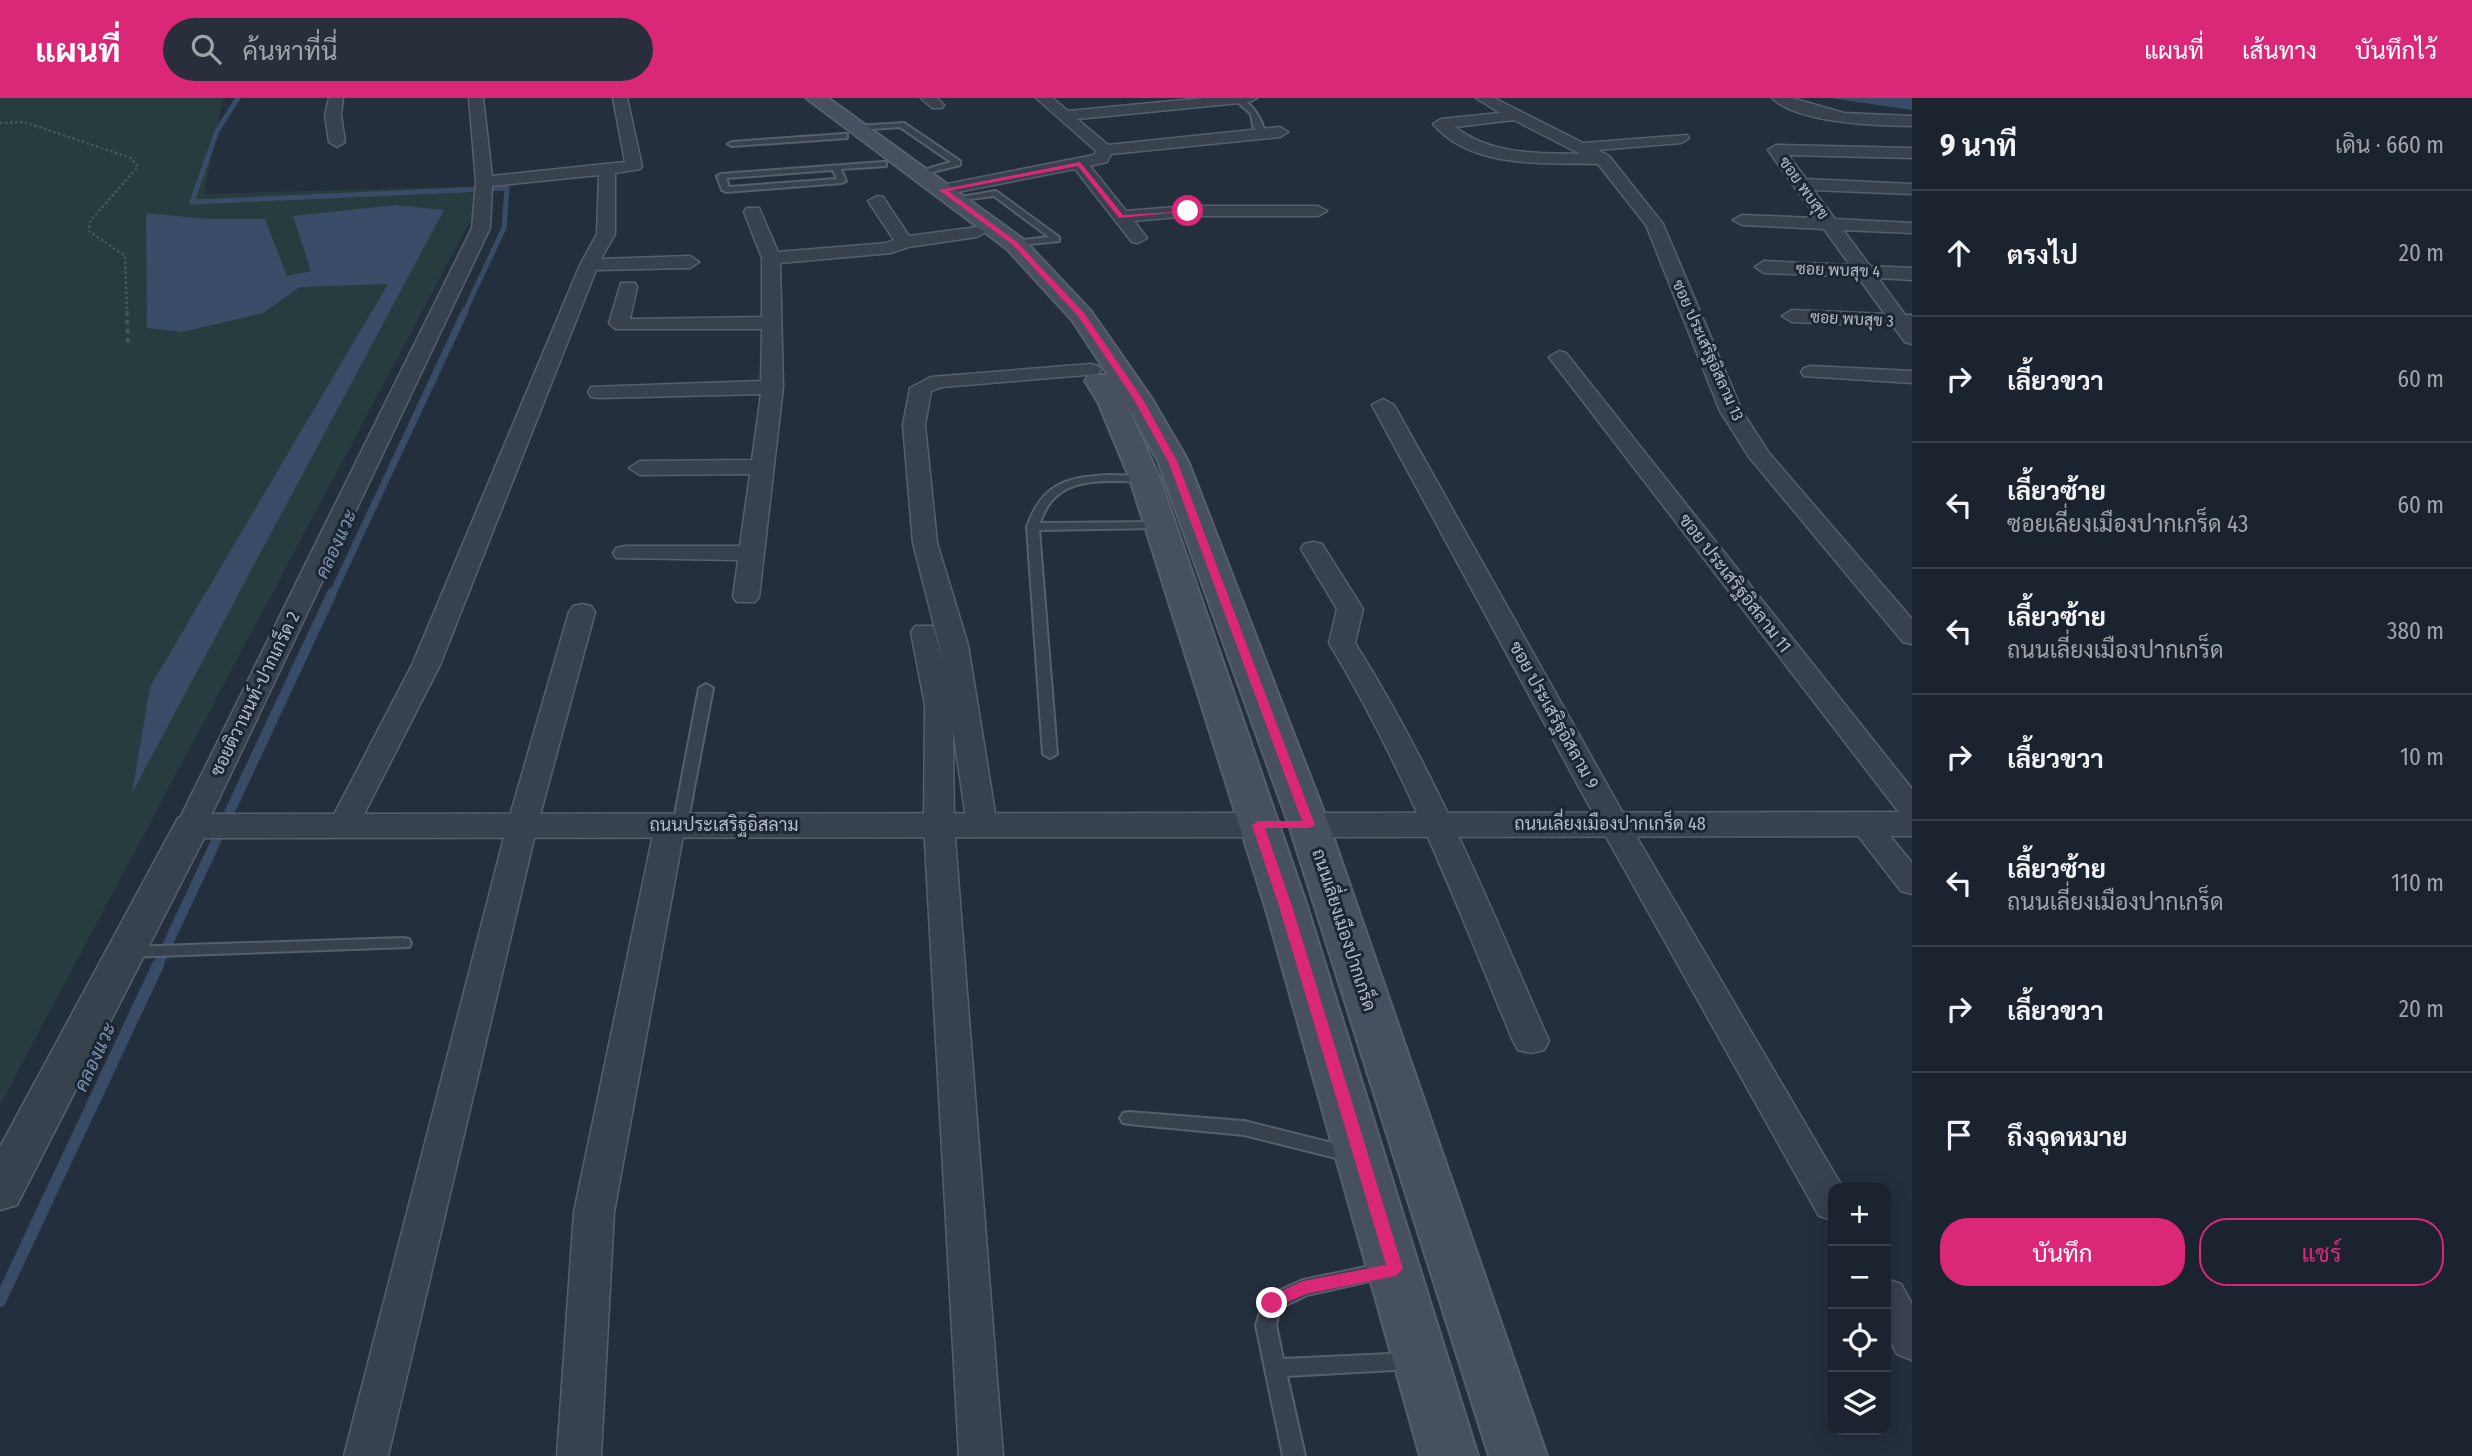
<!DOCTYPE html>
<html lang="th">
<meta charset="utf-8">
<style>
body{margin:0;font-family:"Fira Sans Condensed",Sarabun,sans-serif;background:#282f3a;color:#f1f3f6}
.controls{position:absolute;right:21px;bottom:21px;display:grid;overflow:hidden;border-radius:14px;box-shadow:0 4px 18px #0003}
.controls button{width:63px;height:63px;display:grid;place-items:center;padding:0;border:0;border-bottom:2px solid #39404a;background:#1b232e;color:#f1f3f6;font:35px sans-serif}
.stop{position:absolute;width:21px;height:21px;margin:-16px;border:5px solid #db2777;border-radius:50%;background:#fff}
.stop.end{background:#db2777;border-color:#fff;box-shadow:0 2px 7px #0008}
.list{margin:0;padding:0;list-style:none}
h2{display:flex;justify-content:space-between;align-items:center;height:91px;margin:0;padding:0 28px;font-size:30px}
h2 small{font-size:23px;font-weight:400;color:#a0a4aa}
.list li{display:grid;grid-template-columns:46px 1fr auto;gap:21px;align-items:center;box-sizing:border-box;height:126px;padding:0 28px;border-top:2px solid #39404a}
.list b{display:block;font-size:26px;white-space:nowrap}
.list p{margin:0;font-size:23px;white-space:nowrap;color:#a0a4aa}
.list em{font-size:23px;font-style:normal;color:#a0a4aa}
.actions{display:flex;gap:14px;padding:21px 28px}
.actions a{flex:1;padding:16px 0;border:2px solid #db2777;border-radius:28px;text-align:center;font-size:24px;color:#db2777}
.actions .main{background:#db2777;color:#fff}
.icon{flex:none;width:38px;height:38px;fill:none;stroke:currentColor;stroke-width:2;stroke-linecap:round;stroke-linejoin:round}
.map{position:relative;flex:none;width:1912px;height:1358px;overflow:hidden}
header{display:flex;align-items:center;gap:42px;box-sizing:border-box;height:98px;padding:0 35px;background:#db2777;color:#fff}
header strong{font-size:33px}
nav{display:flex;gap:38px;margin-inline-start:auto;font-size:24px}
.search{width:490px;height:63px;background:#282f3a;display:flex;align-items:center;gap:18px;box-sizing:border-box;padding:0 24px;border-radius:38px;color:#a0a4aa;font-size:26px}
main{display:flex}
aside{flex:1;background:#1b232e}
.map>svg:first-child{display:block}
</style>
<header>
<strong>แผนที่</strong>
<div class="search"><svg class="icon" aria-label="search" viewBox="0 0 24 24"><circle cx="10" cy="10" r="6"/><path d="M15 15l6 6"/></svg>ค้นหาที่นี่</div>
<nav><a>แผนที่</a><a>เส้นทาง</a><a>บันทึกไว้</a></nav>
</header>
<main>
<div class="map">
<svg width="1912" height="1358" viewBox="0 0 1912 1358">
<rect width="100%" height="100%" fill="#242f3e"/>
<path fill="#263c3f" d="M0,0H223L204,96L479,88L474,116L0,1007Z"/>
<g fill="#394c67">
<path d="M1830,0H1912V12Z"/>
<path d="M396,107L444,112L132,695L150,589L388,186L300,189L263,215L182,234L147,230L146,115L208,121H265L287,178L311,173L293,118Z"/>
</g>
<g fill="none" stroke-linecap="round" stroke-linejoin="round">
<path stroke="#394c67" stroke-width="5" d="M238,0L217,33L192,104L507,90L504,130L464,215"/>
<path stroke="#394c67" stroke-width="7" d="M332,497L465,213"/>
<path stroke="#394c67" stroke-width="10" d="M157,869L332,495"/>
<path stroke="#394c67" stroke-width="12" d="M0,1203L158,867"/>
<defs>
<g id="service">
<path d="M1233,0C1252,0 1262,23 1266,37H1260L1253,28L1251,16Z"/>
<path d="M904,25L960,63V67L917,78V74L951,64L900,29L857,32L853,30L857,28Z"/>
<path d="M844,36H847V40L732,48L728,46L732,44Z"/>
<path d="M883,64H886V68L841,71L846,83L842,85L726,94L722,92L717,78L721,76ZM833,72L837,81L729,89L726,80Z"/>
<path d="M996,93L1059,139V143L1012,148L1011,146L1015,143L1049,139L994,98L954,103L950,101Z"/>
<path d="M1110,377L1145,378L1150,381L1145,384C1102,383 1055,376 1040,425L1159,424L1165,427L1159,430L1039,432L1057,656L1050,660L1043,656L1027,429C1042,385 1067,379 1110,377Z"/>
<path d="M706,586L713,590L687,727L680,731L673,727L699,590Z"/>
<path d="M403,840L409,841L411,845L409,849L128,859L122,858L120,854L122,850L128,849Z"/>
<path d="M1129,1014L1244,1023L1352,1050L1358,1052L1361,1057L1358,1062L1352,1064L1244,1037L1129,1026L1123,1025L1120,1020L1123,1015Z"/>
<path d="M1385,1165L1392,1168L1395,1173L1392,1178L1307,1197L1280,1210L1276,1227L1283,1261L1411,1255L1418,1257L1421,1263L1418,1269L1411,1271L1287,1278L1305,1358H1283L1256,1227L1265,1199L1303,1182Z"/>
</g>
<g id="minor">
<path d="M329,0H343L341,17L345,44L337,49L329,44L325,17Z"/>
<path d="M469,0H483L492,78L625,64L613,0H627L642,68L640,71L615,75V136L601,161L690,158L699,164L690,170L596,172L440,567L358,728L354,735L343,737L332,735L328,728L412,567L580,167L597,136L599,77L492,88L490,130L206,728L202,735L191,737L180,735L176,728L472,130L476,84Z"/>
<path d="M921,0H937L944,7L942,10H932Z"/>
<path d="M1036,0H1052L1068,13L1204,0H1257L1250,4L1077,21L1108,47L1280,29L1288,34L1280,39L1111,56L1107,64L1090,68L1126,113L1188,108H1318L1327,113L1318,118H1188L1134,123L1147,140L1138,145L1132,144L1075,71L942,97L936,96L934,92L936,88L942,87L1094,57L1096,53Z"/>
<path d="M1476,0H1494L1583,45L1687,37L1689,40L1681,45L1598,52L1609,58L1663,126L1742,313L1769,355L1912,521V546L1903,544L1749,359L1720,313L1646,127L1598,66C1546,65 1471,71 1433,26L1441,21L1500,15ZM1514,22L1580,56C1537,55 1491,57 1455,29Z"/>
<path d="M1772,0H1792L1844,15L1912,18V28C1878,28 1796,25 1772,0Z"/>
<path d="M1776,47L1912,50V60L1788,57L1806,81L1912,86V96L1813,92L1835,121L1912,125V135L1843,132L1870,168L1912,170V182L1878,180L1905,217H1912V246L1905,244L1893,228L1792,224L1782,218L1792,212L1885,216L1858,179L1764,175L1755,169L1764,163L1850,167L1824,131L1742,127L1733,122L1742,117L1817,120L1768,52Z"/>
<path d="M877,98L883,99L909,138L977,129L986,134L977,139L908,149L891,155L780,165L783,289L759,499L755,504H737L733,499L738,462L616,460L613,455L616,450L625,448H740L750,376L640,377L629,370L640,363L752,362L761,296L599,300L591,299L588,294L591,289L761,283L762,231H615L609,225L621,185H635L637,189L630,221L762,219V160L744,114L747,110H759L778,154L887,145L894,142L868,103Z"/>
<path d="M1559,253L1566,255L1912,691V720L1901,717L1552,263L1549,259Z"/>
<path d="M1091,266L1098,268L1101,272L1098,276L942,289L931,293L925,327L937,445L968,547L997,727L993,734L982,736L971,734L967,727L953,632L954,727L1003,1358H959L924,727L925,607L911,534L915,528H933L944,566L913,445L903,327L910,290L931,279Z"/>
<path d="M1811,268L1912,273V285L1804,278L1801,274L1804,270Z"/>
<path d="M1383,301L1394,307L1629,726L1843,1090H1833V1122L1819,1118L1599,726L1372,307Z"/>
<path d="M1313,444L1322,446L1363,511L1355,545C1434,670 1490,808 1549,943L1544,952L1531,955L1518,952L1513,943C1457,808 1405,670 1329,545L1337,511L1301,451L1304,446Z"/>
<path d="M582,506L591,508L595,514L537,728L388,1358H344L507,728L569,514L573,508Z"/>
<path d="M1864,717L1875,719L1912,765V796L1901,793L1849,726L1853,719Z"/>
<path d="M670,718L681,720L685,727L614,1114L601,1358H557L574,1114L655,727L659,720Z"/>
<path d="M1886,1181L1901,1186L1912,1206V1262L1897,1256L1886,1236Z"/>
</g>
<g id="tertiary">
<path d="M1912,714V738L1309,739L1296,735L1290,727L1296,719L1309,715Z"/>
<path d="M1258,715L1271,719L1277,727L1271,735L1258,739L204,740L17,1107L0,1112V1049L178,720L191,716Z"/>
</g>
<path id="secondary" d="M806,0H828L1023,141L1090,212L1152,301L1188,363L1329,727L1547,1358H1489L1289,727L1158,363L1126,305L1160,381L1307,808L1478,1358H1420L1265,808L1130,381L1098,304L1085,283L1089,277H1108L1072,222L1007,151Z"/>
</defs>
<use href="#service" stroke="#565f6c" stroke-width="4"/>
<use href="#minor" stroke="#565f6c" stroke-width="3"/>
<use href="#tertiary" stroke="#565f6c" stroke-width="3"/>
<use href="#secondary" stroke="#565f6c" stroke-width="4"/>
<path stroke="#44595c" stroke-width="2.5" stroke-dasharray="2.5 2.5" stroke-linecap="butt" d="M0,25L24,24L131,60L138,69L90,123L89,133L125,158L127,215"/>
<path stroke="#44595c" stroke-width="3.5" stroke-dasharray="4.5 4.5" stroke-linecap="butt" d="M127,213L128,248"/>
<use href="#service" fill="#38414e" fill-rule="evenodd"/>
<use href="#minor" fill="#38414e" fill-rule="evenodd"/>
<use href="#tertiary" fill="#38414e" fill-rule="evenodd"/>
<use href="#secondary" fill="#465061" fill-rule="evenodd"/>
</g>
<path fill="#db2777" d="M1080,64L1123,117L1192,113L1119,120L1078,68L948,93L1017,144L1084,215L1142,300L1177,363L1315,727L1309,730H1265L1292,808L1403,1171L1395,1178L1306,1196L1272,1211L1266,1209V1200L1303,1183L1386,1167L1279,808L1252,727L1258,723H1302L1168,363L1133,300L1078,218L1013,147L939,92Z"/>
<g text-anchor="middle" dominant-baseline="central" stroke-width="6" stroke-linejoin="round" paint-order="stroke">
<g font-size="16" fill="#b4bcc9" stroke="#1d2633">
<text transform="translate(1804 90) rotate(54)">ซอย พบสุข</text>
<text transform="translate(1838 172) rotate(2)">ซอย พบสุข 4</text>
<text transform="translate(1852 221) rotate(3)">ซอย พบสุข 3</text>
<text transform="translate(1708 252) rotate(66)">ซอย ประเสริฐอิสลาม 13</text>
</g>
<g font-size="18" fill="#b4bcc9" stroke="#1d2633">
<text transform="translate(1735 485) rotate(52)">ซอย ประเสริฐอิสลาม 11</text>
<text transform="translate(255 596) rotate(-64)">ซอยติวานนท์-ปากเกร็ด 2</text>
<text transform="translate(1554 617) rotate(61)">ซอย ประเสริฐอิสลาม 9</text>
<text x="1610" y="726">ถนนเลี่ยงเมืองปากเกร็ด 48</text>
<text x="724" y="727">ถนนประเสริฐอิสลาม</text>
<text transform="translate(1344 832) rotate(72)">ถนนเลี่ยงเมืองปากเกร็ด</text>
</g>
<g font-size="19" font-style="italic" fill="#7c92b1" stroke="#1d2633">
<text transform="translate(336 446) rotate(-65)">คลองแวะ</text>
<text transform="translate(95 959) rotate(-65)">คลองแวะ</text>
</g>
</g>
</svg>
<div class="controls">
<button>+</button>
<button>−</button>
<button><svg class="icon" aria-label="locate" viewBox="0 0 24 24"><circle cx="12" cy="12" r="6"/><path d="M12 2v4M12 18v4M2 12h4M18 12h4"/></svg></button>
<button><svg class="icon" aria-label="layers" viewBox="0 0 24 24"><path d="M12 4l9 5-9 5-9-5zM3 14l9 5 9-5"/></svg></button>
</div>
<div class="stop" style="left:1188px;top:113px"></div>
<div class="stop end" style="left:1272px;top:1205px"></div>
</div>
<aside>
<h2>9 นาที<small>เดิน · 660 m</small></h2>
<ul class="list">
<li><svg class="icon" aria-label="ahead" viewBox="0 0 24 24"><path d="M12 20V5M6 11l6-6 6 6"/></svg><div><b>ตรงไป</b></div><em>20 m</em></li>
<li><svg class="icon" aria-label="right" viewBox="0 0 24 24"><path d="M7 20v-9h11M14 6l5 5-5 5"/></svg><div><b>เลี้ยวขวา</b></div><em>60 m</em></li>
<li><svg class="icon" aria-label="left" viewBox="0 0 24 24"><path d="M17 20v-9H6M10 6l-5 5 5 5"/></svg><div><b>เลี้ยวซ้าย</b><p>ซอยเลี่ยงเมืองปากเกร็ด 43</p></div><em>60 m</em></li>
<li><svg class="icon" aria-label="left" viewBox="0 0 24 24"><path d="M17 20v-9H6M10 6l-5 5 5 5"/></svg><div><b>เลี้ยวซ้าย</b><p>ถนนเลี่ยงเมืองปากเกร็ด</p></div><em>380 m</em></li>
<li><svg class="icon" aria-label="right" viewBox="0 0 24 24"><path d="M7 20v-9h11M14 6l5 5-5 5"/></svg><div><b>เลี้ยวขวา</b></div><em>10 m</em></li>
<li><svg class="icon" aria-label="left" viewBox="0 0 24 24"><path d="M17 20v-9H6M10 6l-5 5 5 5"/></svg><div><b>เลี้ยวซ้าย</b><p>ถนนเลี่ยงเมืองปากเกร็ด</p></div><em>110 m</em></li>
<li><svg class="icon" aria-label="right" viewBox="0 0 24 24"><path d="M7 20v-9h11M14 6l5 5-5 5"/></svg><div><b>เลี้ยวขวา</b></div><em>20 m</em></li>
<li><svg class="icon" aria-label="arrive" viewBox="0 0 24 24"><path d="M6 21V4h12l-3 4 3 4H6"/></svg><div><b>ถึงจุดหมาย</b></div></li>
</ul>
<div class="actions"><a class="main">บันทึก</a><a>แชร์</a></div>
</aside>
</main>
